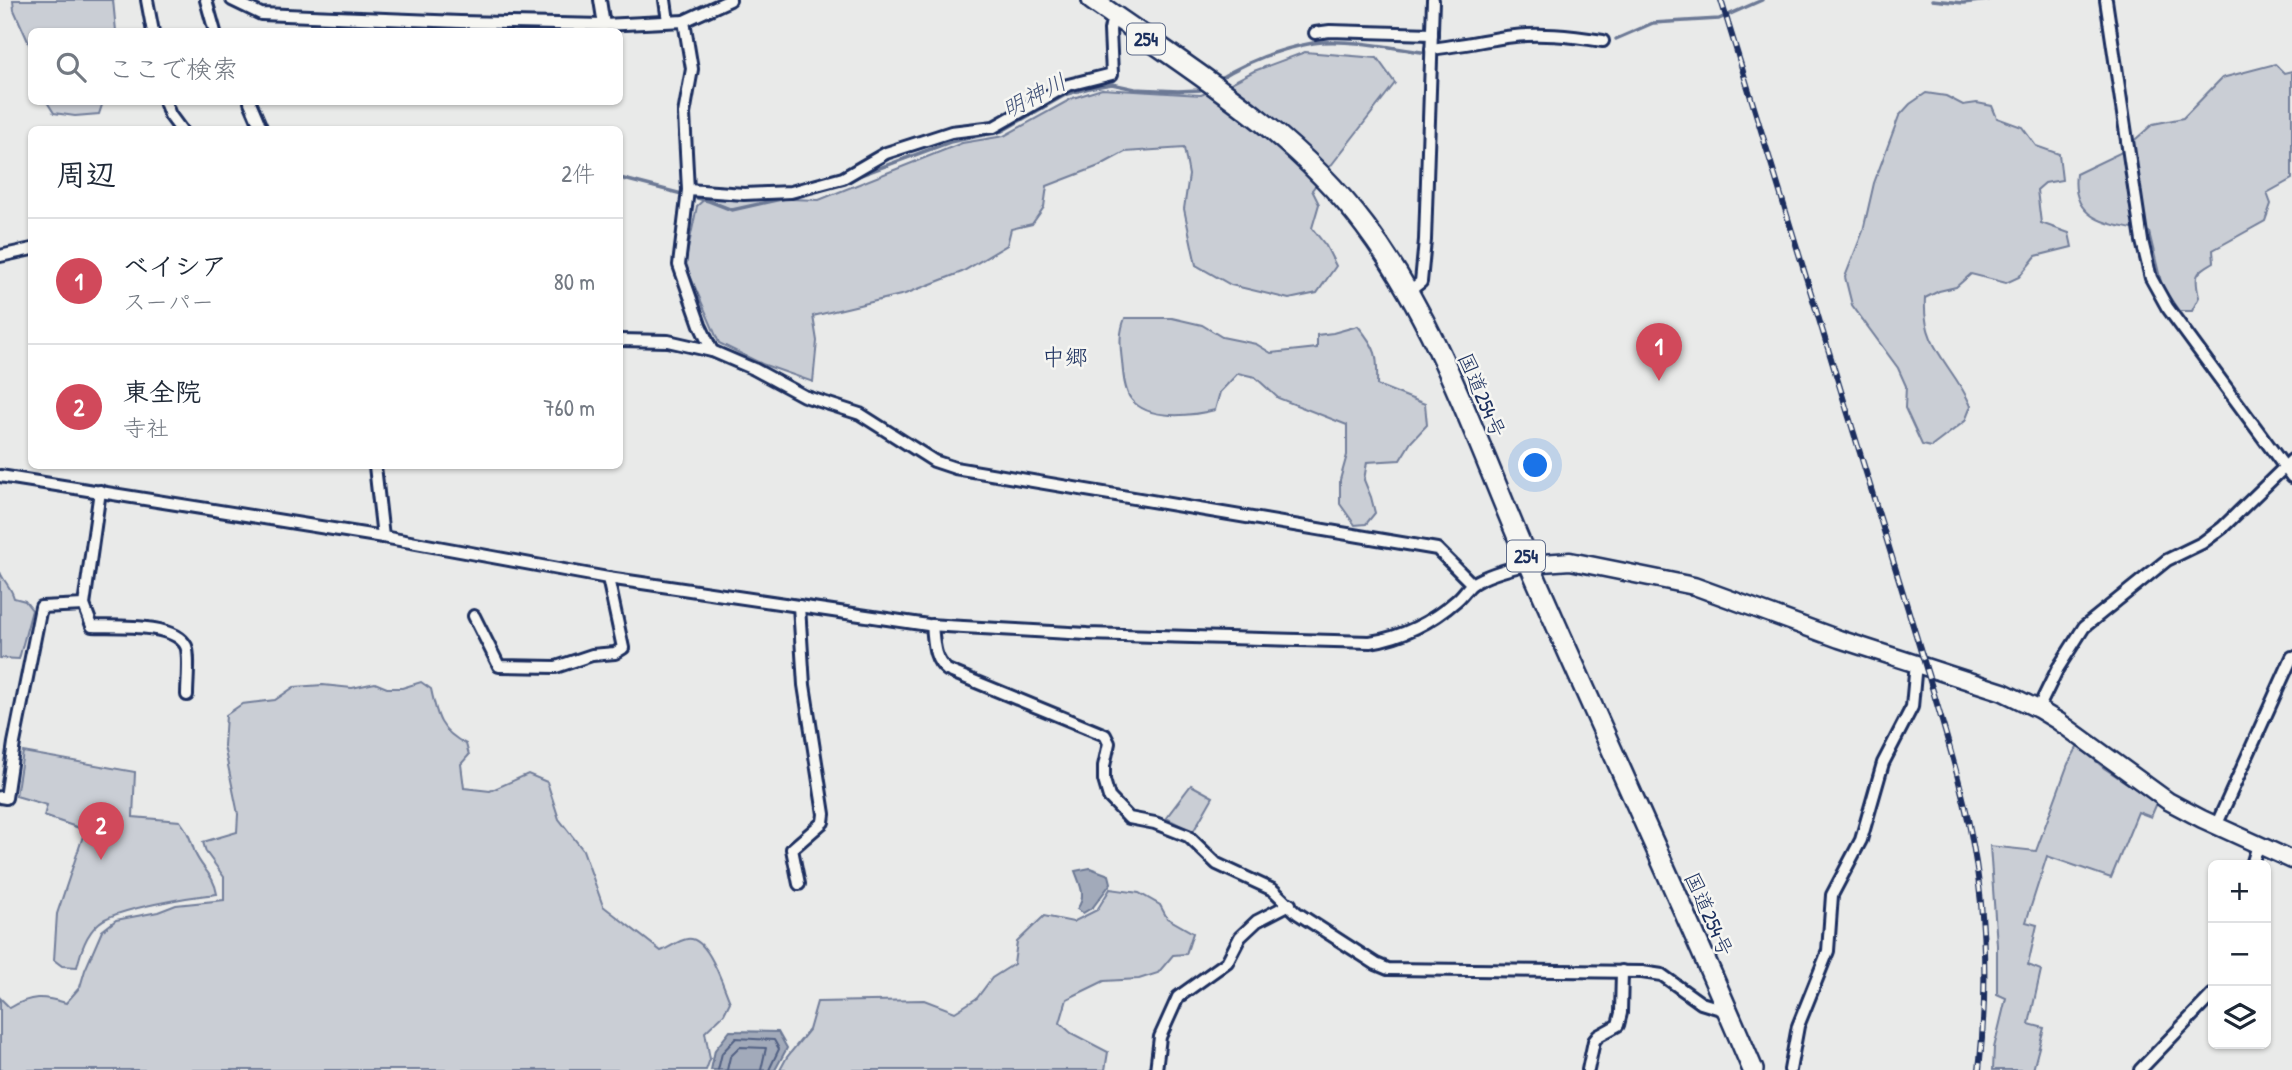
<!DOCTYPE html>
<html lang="ja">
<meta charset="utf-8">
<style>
body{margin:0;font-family:"Patrick Hand","Klee One",sans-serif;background:#f2f2f3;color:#1f2937}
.controls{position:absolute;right:21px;bottom:21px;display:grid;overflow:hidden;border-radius:10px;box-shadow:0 2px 5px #0004}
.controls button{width:63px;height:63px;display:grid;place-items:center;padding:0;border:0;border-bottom:2px solid #e0e1e3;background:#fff;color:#1f2937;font:35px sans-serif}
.you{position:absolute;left:1536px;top:466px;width:24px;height:24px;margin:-18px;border:5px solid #fff;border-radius:50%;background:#1a73e8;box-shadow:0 0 0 10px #1a73e833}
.badge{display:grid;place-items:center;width:46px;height:46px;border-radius:50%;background:#d1495b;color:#fff;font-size:23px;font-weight:700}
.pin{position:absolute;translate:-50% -58px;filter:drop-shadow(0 2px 4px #0008)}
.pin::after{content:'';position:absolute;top:37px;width:24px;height:21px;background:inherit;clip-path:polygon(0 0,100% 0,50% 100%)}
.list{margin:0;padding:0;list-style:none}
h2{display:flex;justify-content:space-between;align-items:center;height:91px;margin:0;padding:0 28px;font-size:30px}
h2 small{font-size:23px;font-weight:400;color:#747a83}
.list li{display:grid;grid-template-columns:46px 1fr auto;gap:21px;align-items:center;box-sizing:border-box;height:126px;padding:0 28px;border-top:2px solid #e0e1e3}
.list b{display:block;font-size:26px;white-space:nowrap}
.list p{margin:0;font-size:23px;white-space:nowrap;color:#747a83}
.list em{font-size:23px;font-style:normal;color:#747a83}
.icon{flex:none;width:38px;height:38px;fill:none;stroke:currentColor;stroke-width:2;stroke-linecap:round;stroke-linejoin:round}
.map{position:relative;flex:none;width:2292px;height:1070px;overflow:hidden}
.search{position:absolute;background:#fff;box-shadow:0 2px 5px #0004;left:28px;top:28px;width:595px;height:77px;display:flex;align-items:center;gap:18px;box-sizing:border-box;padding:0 24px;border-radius:10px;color:#747a83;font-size:26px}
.panel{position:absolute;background:#fff;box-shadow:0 2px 5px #0004;left:28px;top:126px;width:595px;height:343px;border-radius:10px}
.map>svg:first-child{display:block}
</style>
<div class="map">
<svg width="2292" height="1070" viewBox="0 0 2292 1070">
<rect width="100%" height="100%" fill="#e9eae9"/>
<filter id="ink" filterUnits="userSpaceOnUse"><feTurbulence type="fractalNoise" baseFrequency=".0143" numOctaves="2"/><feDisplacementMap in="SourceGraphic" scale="14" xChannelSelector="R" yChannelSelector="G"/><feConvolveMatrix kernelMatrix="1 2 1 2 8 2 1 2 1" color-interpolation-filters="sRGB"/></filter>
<g filter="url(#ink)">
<g fill="#caced5" stroke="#727e9a" stroke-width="2">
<path d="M13,0H113L116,31L32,32L31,48L14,10Z"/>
<path d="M1305,52L1377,58L1395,83L1312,190L1319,204L1312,228L1326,246L1336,266L1317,293L1289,299L1231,285L1196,265L1184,209L1189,175L1184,148L1125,152L1099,166L1047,186L1044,207L1032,224L1011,229L1007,245L962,272L905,294L813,316L817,341L813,382L762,364L719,343L685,264L697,206L708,196L819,200L962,143L1004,136L1073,98L1102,89L1201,95L1231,83L1254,71Z"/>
<path d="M2275,64L2284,73L2292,71V179L2267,193L2271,204L2265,221L2213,250L2214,262C2195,273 2194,275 2199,297L2192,311H2179L2162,286L2149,232C2112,225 2070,222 2076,174L2120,153L2153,124L2183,118L2222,78Z"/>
<path d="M1926,93L1946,96L1963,105L1977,103L1992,106L1997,118L2022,127L2036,146L2059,154L2062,180L2045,183L2037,190L2041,223L2069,233L2072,247L2036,256L2019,277L2006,283L1971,274L1956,287L1939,291L1925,298C1922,349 1952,363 1971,406L1965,421L1931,447L1922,445L1905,408L1906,386L1898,368L1852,305L1845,277L1863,231L1874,183L1899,116L1910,104Z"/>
<path d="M47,102H103L99,114L75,116L54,113Z"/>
<path d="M1125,318H1172L1202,325L1222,337L1256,344L1271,353L1317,348V335L1333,333L1358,326C1377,349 1378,355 1377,385L1425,404L1427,425L1411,442L1400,460L1367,462L1364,480L1371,497L1375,513L1366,524L1355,525L1340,504V480L1347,455V425L1278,398L1255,377L1238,373L1220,392L1215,410C1191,416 1148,421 1131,399C1124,390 1123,372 1122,361C1120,345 1119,333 1125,318Z"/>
<path d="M0,572C4,582 11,587 14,598L25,601L32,610L19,659L0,658Z"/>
<path d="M421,682L431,689C437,717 440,731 466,744L469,755L461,764L464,788L490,791L528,774L547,782L559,819L583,850L603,906L661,951C669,948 679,940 687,939C708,935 723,986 730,1002L724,1014L705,1032L710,1059L706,1070H0V998L10,1008C31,995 43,996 66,1003L80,987L85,970L102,931L116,920L158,912L176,905L224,900V877L206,852L203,842L237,832L238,814L224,746L226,715L242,704L275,700L294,687L323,685L352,688L375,683L387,688H402Z"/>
<path d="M2078,746L2104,768L2157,803L2151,817L2138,812L2111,878L2047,856L2026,922L2037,925L2028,965L2041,970L2029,1024L2044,1028L2033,1070H1993L1994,1048L2006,998L1997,994V945L1990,846L2036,851L2068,764Z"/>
<path d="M23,752L135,772L133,817L180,821C188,831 191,841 195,853C202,869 214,875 217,894C194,896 114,909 99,923C86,934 81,951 77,967L62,966L54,960L57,914L85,830L44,816L47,805L16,796Z"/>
<path d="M1191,785L1213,797L1193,832L1166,818Z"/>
<path d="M1110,889L1139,893L1160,905L1167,918L1193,933L1186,954L1173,955L1158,973L1139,979L1104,981L1067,999L1060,1023L1071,1033L1108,1052L1105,1070H780L787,1057L809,1030L817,1002L924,1000L955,1012L977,998L992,978L1014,964L1017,942L1044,916L1073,922L1097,910Z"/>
</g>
<g fill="#a2aaba" stroke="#6c7995" stroke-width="2">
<path d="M1090,868L1109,875L1111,883L1093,907L1083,913L1077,909C1087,896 1080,885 1075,871Z"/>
<path d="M730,1031L778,1032L787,1048L775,1070H711L715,1050Z"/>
</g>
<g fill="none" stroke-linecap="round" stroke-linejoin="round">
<g stroke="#516083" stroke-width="2">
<path d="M718,1070L722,1053L736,1038L774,1040L779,1049L769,1070"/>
<path d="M727,1070L730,1057L740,1047L766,1048L761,1070"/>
</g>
<g stroke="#6c7995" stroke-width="3.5">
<path d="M1932,0L1963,3L1988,0"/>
<path d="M1616,39L1653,23L1719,19L1762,0"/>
<path d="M1217,80C1246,62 1279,49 1313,43C1343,38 1395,48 1427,53"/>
<path d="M620,178L709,201L732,210L790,197"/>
<path d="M847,180L950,142L1002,131L1067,94L1093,87L1112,84L1135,89L1178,91L1200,90L1204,88"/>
<path d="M797,195L830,186"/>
</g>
<defs>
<g id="street">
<path d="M147,0L153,32"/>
<path d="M206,0L215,32"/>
<path d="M232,0L261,14L460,22L604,25L684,21L730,0"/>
<path d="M600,0L604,25"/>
<path d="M665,0L668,21"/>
<path d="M2106,0L2142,241L2151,278L2167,307L2292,477"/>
<path d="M684,21L692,69L684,114L688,190L679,265L700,325L712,351"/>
<path d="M1315,33L1330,31L1432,34"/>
<path d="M1431,49C1457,46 1481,41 1506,37C1538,32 1571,36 1603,41"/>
<path d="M165,102L170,115L181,130"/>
<path d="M250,102L262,130"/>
<path d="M688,190L744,194L791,192L843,178L886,153L951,132L994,127L1068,85L1112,74L1110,30L1113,16"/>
<path d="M0,256L32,249"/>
<path d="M1408,292L1421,282L1425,240L1433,0"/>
<path d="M620,340L668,341L712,351L754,369L804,396L860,414L934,461L955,468L1437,549L1472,584"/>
<path d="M375,466L383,537"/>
<path d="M0,476L383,537L608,578L928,625L1087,634L1370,642C1403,637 1432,622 1457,600C1463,595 1467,588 1472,584C1488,574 1511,568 1529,564"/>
<path d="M84,605L92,626C114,627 174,622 186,646C190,655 187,683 187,695"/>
<path d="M799,606L804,685L824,814L823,822L792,849L799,884"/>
<path d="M474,616L499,666L556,667L592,655L615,653L623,648L608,578"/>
<path d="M932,625C934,642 933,659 947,670L1105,735L1109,743L1104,766V780L1109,797L1129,818L1155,823L1188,836L1217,864L1273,890L1297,913L1376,964L1388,969L1642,972L1662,975L1701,1003L1727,1011"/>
<path d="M2038,709L2058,668L2084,627L2167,560L2202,543L2222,528L2292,460"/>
<path d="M0,797L6,798L14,743L41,607L84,605L100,491"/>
<path d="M2216,826L2292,657"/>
<path d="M2252,865L2258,845"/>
<path d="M1156,1070L1160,1037L1178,997L1227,962L1240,937L1257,921L1290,904"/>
<path d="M1588,1070L1594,1041L1598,1036L1618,1025L1621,1013L1622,971"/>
<path d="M1790,1070L1798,1026L1828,951L1832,895L1861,840L1883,763L1912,707L1916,663"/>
<path d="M2140,1070L2213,994"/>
</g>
<path id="secondary" d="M1529,564L1570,561L1694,586L1839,639L2003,692L2038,709L2058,721L2168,801L2202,819L2292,860"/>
<path id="highway" d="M1092,0C1188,68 1293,130 1365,226C1441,327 1480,452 1531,568C1604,735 1682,902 1753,1070"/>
</defs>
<use href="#street" stroke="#1b2f5e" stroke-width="16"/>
<use href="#secondary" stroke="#1b2f5e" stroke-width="21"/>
<use href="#highway" stroke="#1b2f5e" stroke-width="24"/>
<use href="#street" stroke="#f6f6f2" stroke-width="10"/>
<use href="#secondary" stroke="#f6f6f2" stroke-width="16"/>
<use href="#highway" stroke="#f6f6f2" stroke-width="19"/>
<defs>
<path id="rail" d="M1721,0L1934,694C1947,738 1961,783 1970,829C1986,908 1988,990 1979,1070"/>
</defs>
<use href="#rail" stroke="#1b2f5e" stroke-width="6"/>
<use href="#rail" stroke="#f6f6f2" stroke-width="3.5" stroke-dasharray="10" stroke-linecap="butt"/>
</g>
</g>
<g text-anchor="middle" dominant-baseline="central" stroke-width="5" stroke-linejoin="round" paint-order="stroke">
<g fill="#f6f6f2" stroke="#5d6b8a" stroke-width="2">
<rect x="1127" y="23.5" width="38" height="31" rx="5"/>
<rect x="1507" y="540.5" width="38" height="31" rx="5"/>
</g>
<g font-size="19" font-weight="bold" fill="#1b2f5e">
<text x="1146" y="39">254</text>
<text x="1526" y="556">254</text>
</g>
<g font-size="21" fill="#1b2f5e" stroke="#f6f6f2">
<text transform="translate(1482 395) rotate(67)">国道254号</text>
<text transform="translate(1709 914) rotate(66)">国道254号</text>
</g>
<g font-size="23" font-style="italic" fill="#44547a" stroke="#f6f6f2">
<text transform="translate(1034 95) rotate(-27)">明神川</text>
</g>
<g font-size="23" fill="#1b2f5e" stroke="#f6f6f2">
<text x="1065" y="356">中郷</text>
</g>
</g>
</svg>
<div class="controls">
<button>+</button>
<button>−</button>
<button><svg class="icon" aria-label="layers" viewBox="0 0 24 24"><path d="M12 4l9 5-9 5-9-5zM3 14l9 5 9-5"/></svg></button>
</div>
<div class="you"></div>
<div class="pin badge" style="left:1659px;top:381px">1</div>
<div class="pin badge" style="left:101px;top:860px">2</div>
<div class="search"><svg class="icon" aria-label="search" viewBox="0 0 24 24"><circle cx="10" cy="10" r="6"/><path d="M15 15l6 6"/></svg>ここで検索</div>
<section class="panel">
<h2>周辺<small>2件</small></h2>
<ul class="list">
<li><span class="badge">1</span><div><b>ベイシア</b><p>スーパー</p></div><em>80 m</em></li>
<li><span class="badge">2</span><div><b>東全院</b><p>寺社</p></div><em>760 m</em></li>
</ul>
</section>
</div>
